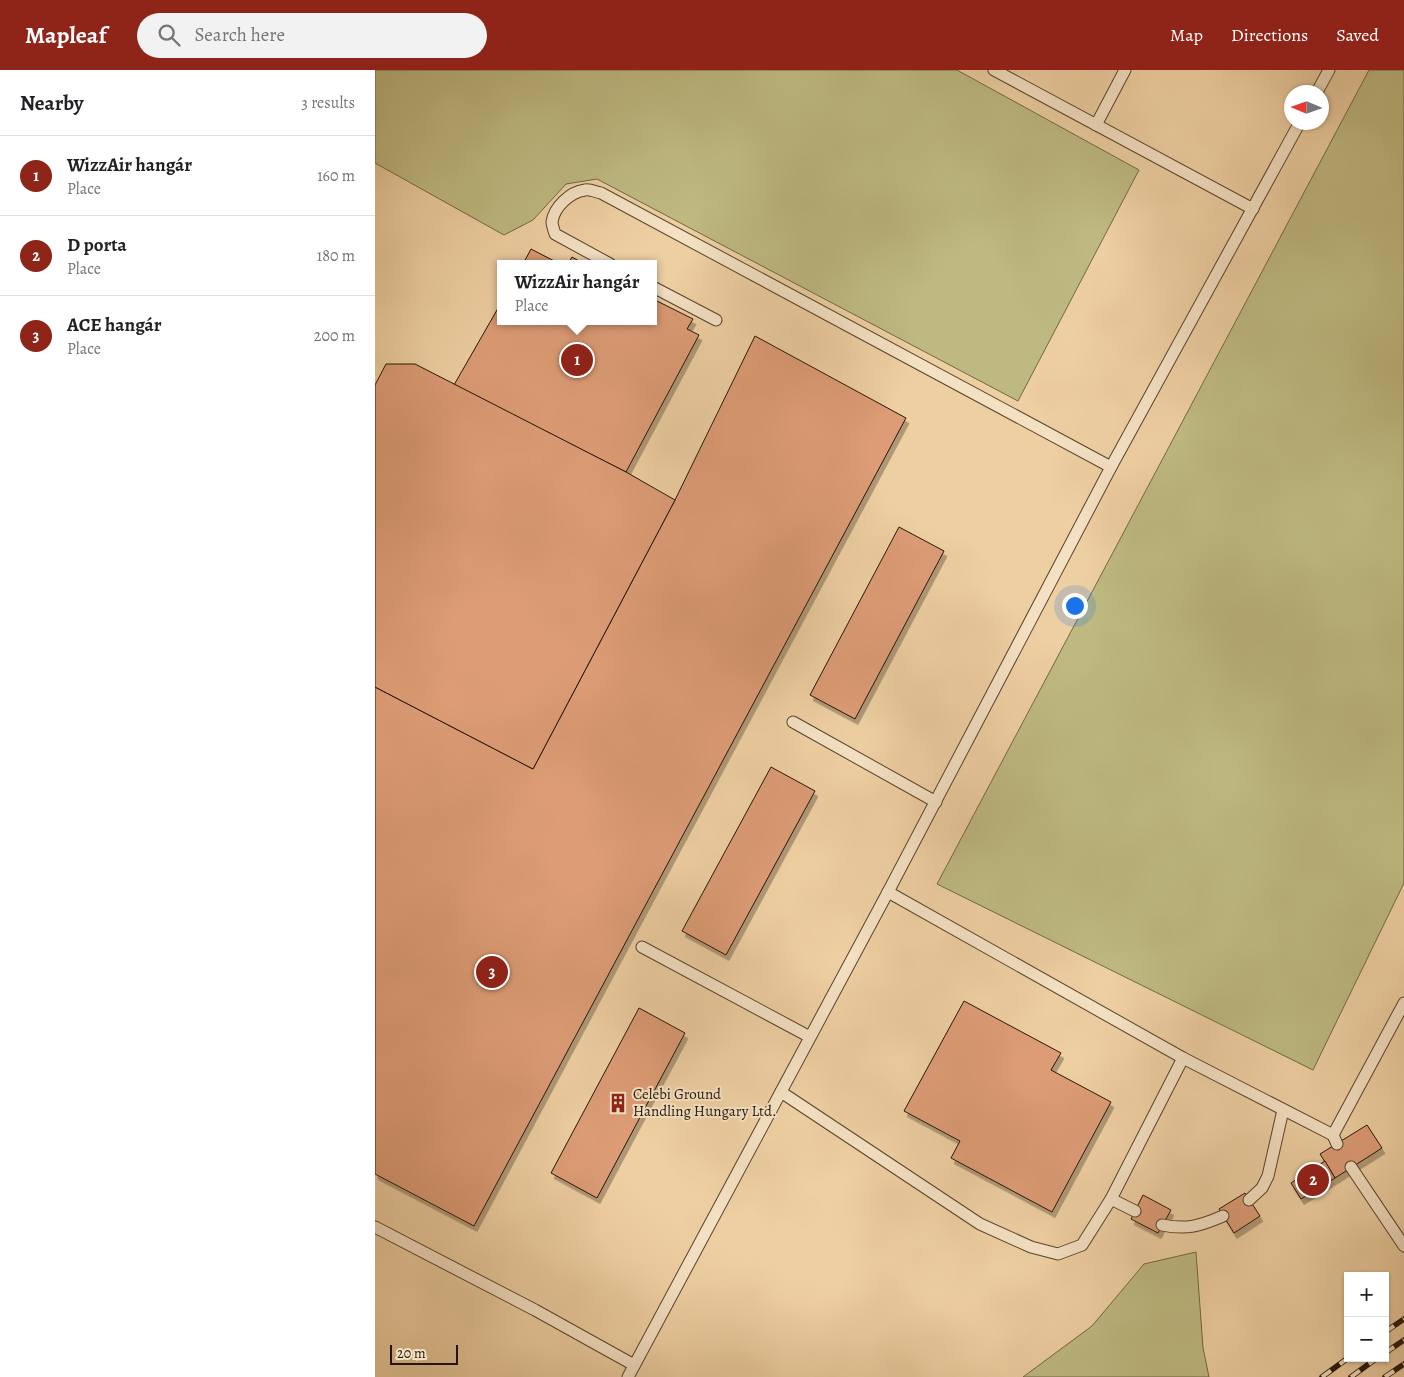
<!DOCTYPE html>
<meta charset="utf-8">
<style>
body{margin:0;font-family:Alegreya,serif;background:#f2f2f2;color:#202124}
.controls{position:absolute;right:15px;bottom:15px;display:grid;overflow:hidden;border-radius:0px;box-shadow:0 1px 4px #0004}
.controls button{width:45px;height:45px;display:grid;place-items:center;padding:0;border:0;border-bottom:1px solid #e0e0e0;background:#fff;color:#202124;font:25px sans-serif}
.compass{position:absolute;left:909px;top:15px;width:45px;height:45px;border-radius:50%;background:#fff;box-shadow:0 1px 4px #0004;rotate:272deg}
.scale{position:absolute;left:15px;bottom:12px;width:68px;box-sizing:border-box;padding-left:5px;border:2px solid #241606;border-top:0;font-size:14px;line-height:18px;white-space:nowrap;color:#241606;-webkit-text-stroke:4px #f4e0c3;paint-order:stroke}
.you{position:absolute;left:699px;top:535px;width:18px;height:18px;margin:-12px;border:4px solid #fff;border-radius:50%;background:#1a73e8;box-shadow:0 0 0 8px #1a73e833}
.badge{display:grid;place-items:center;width:32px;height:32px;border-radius:50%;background:#8f2418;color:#fff;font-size:16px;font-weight:700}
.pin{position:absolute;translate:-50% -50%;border:2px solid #fff;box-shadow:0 1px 5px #0006}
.popup{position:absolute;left:122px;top:190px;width:160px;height:65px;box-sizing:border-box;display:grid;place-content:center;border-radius:0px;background:#fff;filter:drop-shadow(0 1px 4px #0005);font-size:16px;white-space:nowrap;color:#757577}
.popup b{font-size:19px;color:#202124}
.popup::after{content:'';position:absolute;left:50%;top:100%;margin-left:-10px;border:10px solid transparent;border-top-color:#fff}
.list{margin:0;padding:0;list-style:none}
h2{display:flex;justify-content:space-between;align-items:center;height:65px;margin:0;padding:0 20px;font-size:21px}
h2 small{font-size:16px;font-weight:400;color:#757577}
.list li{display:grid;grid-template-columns:32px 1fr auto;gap:15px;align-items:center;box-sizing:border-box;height:80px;padding:0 20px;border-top:1px solid #e0e0e0}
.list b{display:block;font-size:19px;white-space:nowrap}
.list p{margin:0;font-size:16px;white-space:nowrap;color:#757577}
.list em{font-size:16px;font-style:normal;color:#757577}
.icon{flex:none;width:28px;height:28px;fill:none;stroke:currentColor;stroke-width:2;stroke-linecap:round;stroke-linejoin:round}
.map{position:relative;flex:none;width:1029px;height:1307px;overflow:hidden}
header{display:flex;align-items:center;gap:30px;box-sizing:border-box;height:70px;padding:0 25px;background:#8f2418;color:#fff}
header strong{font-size:24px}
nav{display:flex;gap:28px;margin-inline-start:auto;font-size:18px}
.search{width:350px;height:45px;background:#f2f2f2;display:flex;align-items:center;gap:12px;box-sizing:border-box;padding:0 18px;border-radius:28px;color:#757577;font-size:19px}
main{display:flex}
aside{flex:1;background:#fff}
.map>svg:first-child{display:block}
</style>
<header>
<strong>Mapleaf</strong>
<div class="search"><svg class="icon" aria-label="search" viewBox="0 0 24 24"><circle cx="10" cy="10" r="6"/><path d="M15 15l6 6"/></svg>Search here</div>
<nav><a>Map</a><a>Directions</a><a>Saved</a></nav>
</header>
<main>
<aside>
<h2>Nearby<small>3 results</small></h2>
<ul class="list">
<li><span class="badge">1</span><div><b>WizzAir hangár</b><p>Place</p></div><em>160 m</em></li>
<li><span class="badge">2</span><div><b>D porta</b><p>Place</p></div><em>180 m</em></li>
<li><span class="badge">3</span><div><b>ACE hangár</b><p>Place</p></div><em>200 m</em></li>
</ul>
</aside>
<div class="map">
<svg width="1029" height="1307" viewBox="0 0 1029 1307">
<defs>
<filter id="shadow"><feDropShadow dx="3" dy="5.5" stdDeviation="0" flood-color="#0004"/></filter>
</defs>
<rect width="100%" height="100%" fill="#eecfa2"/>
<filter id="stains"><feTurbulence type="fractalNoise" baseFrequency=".004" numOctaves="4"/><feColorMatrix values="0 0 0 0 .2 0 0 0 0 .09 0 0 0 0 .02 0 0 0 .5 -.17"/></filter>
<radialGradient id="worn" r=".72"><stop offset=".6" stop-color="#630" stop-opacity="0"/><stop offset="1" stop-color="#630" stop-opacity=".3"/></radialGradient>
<g fill="#beb981" stroke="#716844">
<path d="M0,0H582L764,100L643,331L222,109L191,114L158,150L129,165L0,93Z"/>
<path d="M994,0H1029V813L938,1000L562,814Z"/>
<path d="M821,1182L828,1278L834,1307H648L717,1256L769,1194Z"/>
</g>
<g fill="#dd9c76" stroke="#241606" filter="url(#shadow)">
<path d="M156,179L185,194H148Z"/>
<path d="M197,187L209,194H193Z"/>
<path d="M278,229L318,249L312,259L324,265L251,402L79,315L126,233V251H278Z"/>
<path d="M380,266L531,348L99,1156L0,1104V617L158,699L300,430Z"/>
<path d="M11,294H40L251,402L300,430L158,699L0,617V315Z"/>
<path d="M524,457L569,481L480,649L435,625Z"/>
<path d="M396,697L440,721L351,885L307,861Z"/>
<path d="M589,931L686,983L676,1000L736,1032L677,1142L576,1088L585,1071L529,1041Z"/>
<path d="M264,938L310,963L222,1128L176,1103Z"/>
<path d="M992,1055L1007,1078L960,1108L945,1084Z"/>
<path d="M950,1091L960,1108L926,1129L916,1113Z"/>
<path d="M870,1123L885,1146L859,1163L844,1139Z"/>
<path d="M768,1125L796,1140L783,1163L756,1149Z"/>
</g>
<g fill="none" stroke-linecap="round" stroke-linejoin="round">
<defs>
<g id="service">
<path d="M619,0L878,139"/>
<path d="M942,22L954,0"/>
<path d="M721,55L750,0"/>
<path d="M235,194L180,164C179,160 177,156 177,152C179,137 195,122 210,120C215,119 221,122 226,123L736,397"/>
<path d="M278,217L341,250"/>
<path d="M418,652L561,732"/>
<path d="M513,822L808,988L958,1065L962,1074"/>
<path d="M267,877L435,967"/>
<path d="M406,1022L605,1154L656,1177L683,1184L707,1175L736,1129L808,988"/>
<path d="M958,1065L1029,933"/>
<path d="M976,1097L1029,1176"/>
<path d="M736,1129L760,1141"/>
<path d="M874,1130L887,1118L893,1106L908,1040"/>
<path d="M787,1155C812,1160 825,1156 848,1146"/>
<path d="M0,1157L160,1240L259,1295"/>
<path d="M253,1307L513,822L736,397L925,52"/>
</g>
</defs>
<use href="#service" stroke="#56442d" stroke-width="13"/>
<use href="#service" stroke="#f4e0c3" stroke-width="11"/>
<defs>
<g id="rail">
<path d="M1010,1262L1029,1249"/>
<path d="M1010,1283L1029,1270"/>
<path d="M947,1307L973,1288"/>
<path d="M976,1307L1002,1288"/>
<path d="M1010,1307L1029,1294"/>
</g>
</defs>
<use href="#rail" stroke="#241606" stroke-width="5.5"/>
<use href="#rail" stroke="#f4e0c3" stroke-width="4" stroke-dasharray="11" stroke-linecap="butt"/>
</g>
<defs>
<symbol id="building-bare" viewBox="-9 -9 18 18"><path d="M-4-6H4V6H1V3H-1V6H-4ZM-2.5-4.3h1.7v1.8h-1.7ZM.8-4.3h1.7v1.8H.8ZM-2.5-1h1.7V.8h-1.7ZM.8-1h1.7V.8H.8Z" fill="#8f2418" stroke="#f4e0c3" stroke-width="2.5" paint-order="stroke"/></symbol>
</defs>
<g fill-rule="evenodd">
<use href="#building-bare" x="229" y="1019" width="28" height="28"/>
</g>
<g text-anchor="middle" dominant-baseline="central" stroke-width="4" stroke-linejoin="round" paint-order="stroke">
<g font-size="15" fill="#241606" stroke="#f4e0c3" text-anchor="start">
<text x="258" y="1024">Celebi Ground<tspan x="258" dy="17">Handling Hungary Ltd.</tspan></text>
</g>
</g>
<rect width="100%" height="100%" filter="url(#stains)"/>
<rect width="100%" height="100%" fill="url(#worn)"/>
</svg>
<div class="controls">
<button>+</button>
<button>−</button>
</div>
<svg class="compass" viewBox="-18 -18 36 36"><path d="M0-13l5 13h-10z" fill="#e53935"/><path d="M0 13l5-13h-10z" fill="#757577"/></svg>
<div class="scale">20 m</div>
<div class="you"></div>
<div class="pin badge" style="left:202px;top:290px">1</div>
<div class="popup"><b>WizzAir hangár</b>Place</div>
<div class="pin badge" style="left:938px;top:1110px">2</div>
<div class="pin badge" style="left:117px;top:902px">3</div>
</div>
</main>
